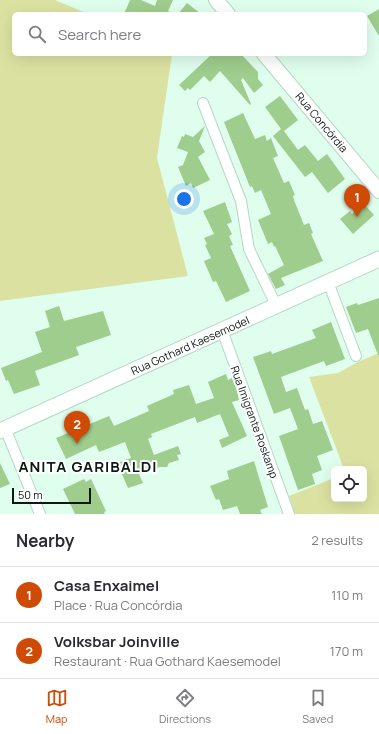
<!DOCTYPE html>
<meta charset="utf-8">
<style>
body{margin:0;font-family:Manrope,sans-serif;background:#f2f2f3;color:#2b2b33}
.controls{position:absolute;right:12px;bottom:12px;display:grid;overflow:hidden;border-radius:6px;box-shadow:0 4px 16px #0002}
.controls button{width:36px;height:36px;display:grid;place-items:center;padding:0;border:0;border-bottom:1px solid #e1e1e2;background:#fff;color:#2b2b33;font:20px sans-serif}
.scale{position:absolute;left:12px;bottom:10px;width:79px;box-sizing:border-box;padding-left:4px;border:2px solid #0c1a13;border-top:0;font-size:11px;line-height:14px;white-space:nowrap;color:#0c1a13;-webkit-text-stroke:3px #fff;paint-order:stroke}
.you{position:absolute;left:184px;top:199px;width:14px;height:14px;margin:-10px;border:3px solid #fff;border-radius:50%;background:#1a73e8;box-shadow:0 0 0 6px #1a73e833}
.badge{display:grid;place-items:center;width:26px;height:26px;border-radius:50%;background:#cf4a04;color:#fff;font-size:13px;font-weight:700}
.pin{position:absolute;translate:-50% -33px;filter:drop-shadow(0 1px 2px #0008)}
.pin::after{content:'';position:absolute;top:21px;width:14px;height:12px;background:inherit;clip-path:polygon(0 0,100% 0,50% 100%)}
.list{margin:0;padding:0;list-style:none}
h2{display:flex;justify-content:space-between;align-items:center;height:52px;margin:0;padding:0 16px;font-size:17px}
h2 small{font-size:13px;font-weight:400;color:#7c7c81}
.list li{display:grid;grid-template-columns:26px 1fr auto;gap:12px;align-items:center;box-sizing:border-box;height:56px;padding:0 16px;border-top:1px solid #e1e1e2}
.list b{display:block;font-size:15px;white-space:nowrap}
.list p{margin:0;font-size:13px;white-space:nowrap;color:#7c7c81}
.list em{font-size:13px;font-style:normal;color:#7c7c81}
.icon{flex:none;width:22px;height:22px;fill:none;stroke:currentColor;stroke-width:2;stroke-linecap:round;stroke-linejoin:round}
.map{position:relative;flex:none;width:379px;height:514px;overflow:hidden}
.search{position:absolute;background:#fff;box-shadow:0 4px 16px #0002;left:12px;right:12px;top:12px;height:44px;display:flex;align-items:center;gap:10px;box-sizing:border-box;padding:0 14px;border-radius:6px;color:#7c7c81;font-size:15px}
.sheet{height:164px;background:#fff}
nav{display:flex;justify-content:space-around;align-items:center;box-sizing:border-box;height:56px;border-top:1px solid #e1e1e2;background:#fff;font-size:11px;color:#7c7c81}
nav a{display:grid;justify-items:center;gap:2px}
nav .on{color:#cf4a04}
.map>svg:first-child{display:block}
</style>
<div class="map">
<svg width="379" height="514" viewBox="0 0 379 514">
<rect width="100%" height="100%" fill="#e0feee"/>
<g fill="#dbe2a1">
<path d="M0,0H55L88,14H14V54H172L157,158L188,276L0,301Z"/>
<path d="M379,353V514H295L289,496L334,478V499H364V469H344L309,377L338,373L358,362Z"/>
</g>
<g fill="#9ecd8d">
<path d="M130,0H141L155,6L157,0H173L168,11L174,14H124Z"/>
<path d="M187,3L201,14H178Z"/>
<path d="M379,9V36L367,16Z"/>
<path d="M212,54H241L258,72V79L263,85L254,93L243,78L241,80L251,104L250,105L220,71L210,82L204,76L190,90L188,88L185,91L179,85Z"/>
<path d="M280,96L298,120L284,131L298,150L305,145L318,161L327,154L345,179L328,193L312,172L305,177L273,136L281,129L265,107Z"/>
<path d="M243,113L255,139L265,135L267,141L271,138L278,156L273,158L284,183L289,181L295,195L293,196L294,200L304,225L309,223L313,233L311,234L323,261L281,278L285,285L276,289L268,274L284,265L275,246L274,247L272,242L268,244L258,220L271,214L261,190L255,193L252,186L250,187L224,122Z"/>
<path d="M205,126L199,141L205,152L198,157L210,180L193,188L191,183L186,186L178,167L183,165L188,152L177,148L182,136L184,137L185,134L193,137Z"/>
<path d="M225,202L232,222L227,224L232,234L229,236L233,245L230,246L250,291L226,302L216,281L213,282L204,261L211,258L205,245L207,244L204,238L214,234L203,211Z"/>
<path d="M364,204L374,215L353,234L340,219L350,211L352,214Z"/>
<path d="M379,298V355H378L368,329L356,333L346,307L357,303L358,305Z"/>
<path d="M59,306L64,321L103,311L111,335L76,347L79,355L35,371L40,385L14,394L8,380L6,381L1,368L42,352L35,332L50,327L45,311Z"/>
<path d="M331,322L345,359L326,366L324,361L281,377L286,392L297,388L305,410L308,409L313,424L322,421L333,450L317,456L322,470L312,474L315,484L298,490L279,436L298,429L290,408L274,414L253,357L271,351L272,354L316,338L312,330Z"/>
<path d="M226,374L228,380L232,378L236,386L239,400L232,402L247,436L222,448L219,440L229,436L220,414L197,423L195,417L151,434L152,437L148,439L154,455L178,446L181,454L177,455L179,460L169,463L167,467H160L139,474L143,483L128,488L117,463L131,458L125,442L99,452L96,445L66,459L56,438L109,416L114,426L149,411L147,406L174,394L173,390L189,385L196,404L214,398L208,382Z"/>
<path d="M254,461L268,507L260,510L262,514H240L237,506L223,510L219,499L216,500L210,486L229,479L227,471Z"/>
<path d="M0,463L10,484L0,488Z"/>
<path d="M84,479L86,482L91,479L106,511L104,512L105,514H75L63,489Z"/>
</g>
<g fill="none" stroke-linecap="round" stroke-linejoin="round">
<defs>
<g id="street">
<path d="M203,103L241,201L249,249L276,305"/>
<path d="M328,282L356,356"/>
<path d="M222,330L289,514"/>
<path d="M5,428L40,514"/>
</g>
<g id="secondary">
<path d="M216,0L228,14"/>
<path d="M264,54L379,191"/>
</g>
<path id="primary" d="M0,431L379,259"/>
</defs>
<use href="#street" stroke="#b3d8c4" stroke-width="12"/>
<use href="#secondary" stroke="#b3d8c4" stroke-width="16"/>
<use href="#primary" stroke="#b3d8c4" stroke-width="17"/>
<use href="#street" stroke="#fff" stroke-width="10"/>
<use href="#secondary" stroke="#fff" stroke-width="14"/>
<use href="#primary" stroke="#fff" stroke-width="15"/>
</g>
<g text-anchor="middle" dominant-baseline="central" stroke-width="4" stroke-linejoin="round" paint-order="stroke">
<g font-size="11" fill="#0c1a13" stroke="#fff">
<text transform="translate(322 122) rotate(50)">Rua Concórdia</text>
<text transform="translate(190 345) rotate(-24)">Rua Gothard Kaesemodel</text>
<text transform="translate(255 422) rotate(70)">Rua Imigrante Roskamp</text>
</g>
<g font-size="15" font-weight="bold" letter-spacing="1" fill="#0c1a13" stroke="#fff">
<text x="88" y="466">ANITA GARIBALDI</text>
</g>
</g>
</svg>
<div class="controls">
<button><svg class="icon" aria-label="locate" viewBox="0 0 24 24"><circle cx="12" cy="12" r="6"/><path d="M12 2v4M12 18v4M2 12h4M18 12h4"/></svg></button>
</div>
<div class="scale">50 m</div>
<div class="you"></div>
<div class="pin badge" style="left:357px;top:217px">1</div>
<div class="pin badge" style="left:77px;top:444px">2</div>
<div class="search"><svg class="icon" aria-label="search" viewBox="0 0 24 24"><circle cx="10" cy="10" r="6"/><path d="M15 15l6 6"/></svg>Search here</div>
</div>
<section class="sheet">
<h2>Nearby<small>2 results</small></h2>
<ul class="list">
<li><span class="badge">1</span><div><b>Casa Enxaimel</b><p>Place · Rua Concórdia</p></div><em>110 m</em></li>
<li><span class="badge">2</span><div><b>Volksbar Joinville</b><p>Restaurant · Rua Gothard Kaesemodel</p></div><em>170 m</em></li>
</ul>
</section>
<nav>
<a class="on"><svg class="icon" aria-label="map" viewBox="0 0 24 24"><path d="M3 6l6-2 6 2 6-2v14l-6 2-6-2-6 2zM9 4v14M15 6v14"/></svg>Map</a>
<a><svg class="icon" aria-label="directions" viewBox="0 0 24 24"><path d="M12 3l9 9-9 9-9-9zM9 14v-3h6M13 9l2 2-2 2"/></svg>Directions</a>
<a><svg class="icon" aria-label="saved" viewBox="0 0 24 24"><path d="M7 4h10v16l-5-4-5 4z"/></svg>Saved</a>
</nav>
